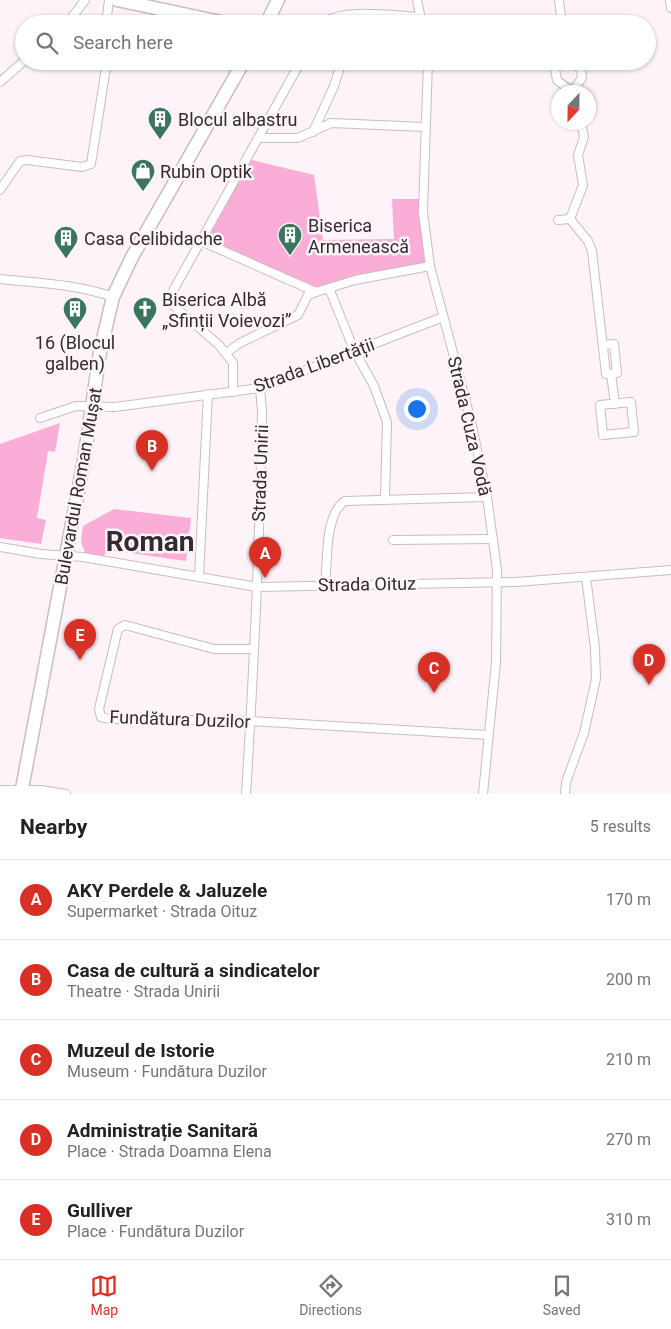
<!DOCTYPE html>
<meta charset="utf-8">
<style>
body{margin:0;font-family:Roboto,sans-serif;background:#f2f2f2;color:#222}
.compass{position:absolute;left:551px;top:85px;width:45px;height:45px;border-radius:50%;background:#fff;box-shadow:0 1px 4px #0004;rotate:202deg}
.you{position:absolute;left:416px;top:408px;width:18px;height:18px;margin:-12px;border:4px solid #fff;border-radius:50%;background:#1a73e8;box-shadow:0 0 0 8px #1a73e833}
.badge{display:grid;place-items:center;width:32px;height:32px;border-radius:50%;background:#d93025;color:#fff;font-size:16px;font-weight:700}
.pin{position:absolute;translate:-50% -41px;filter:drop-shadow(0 1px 2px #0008)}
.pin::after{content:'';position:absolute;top:26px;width:18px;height:15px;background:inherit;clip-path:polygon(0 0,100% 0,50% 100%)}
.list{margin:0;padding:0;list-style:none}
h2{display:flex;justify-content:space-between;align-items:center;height:65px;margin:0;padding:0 20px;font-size:21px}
h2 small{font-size:16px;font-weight:400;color:#767676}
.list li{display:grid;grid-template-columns:32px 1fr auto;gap:15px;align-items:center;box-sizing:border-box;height:80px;padding:0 20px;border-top:1px solid #e0e0e0}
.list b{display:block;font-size:19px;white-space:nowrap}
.list p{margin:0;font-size:16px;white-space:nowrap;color:#767676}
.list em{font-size:16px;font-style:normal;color:#767676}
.icon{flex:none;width:28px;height:28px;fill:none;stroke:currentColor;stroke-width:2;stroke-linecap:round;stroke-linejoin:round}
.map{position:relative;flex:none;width:671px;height:794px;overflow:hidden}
.search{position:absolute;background:#fff;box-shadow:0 1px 4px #0004;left:15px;right:15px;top:15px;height:55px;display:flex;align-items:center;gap:12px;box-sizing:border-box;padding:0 18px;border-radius:28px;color:#767676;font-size:19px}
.sheet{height:465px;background:#fff}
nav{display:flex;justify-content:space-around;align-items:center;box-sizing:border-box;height:70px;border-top:1px solid #e0e0e0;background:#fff;font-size:14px;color:#767676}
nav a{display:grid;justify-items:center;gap:2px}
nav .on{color:#d93025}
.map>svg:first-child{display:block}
</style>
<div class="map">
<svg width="671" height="794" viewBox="0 0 671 794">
<rect width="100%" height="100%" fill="#fef3f8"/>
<g fill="#faadd7">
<path d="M248,159L314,175L323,240L394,239L392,199H423L430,266L316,292L201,241Z"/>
<path d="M60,423L55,452L48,451L37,518L46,520L41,544L0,538V444Z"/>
<path d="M114,509L191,518L186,561L109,550L103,556L85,553L81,542L83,526Z"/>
</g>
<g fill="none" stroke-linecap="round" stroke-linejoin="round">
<defs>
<g id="street">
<path d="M417,0L422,24"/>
<path d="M559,0L562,24"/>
<path d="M670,0L671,8"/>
<path d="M67,24L85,0"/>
<path d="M106,24L109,0"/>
<path d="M322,24C341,7 395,16 421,17"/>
<path d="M428,61L423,212L430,266L471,421L487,497L497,570L496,662L483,794"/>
<path d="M561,61L555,69L557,80L572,92"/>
<path d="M570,61L581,69L582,78L572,92"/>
<path d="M0,82L24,61"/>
<path d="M581,122L584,137L578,155L583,185L570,219L588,241L592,251L606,374L617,373L614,344L603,345"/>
<path d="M313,132L334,86L342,61"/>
<path d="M260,138H298L331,123L425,127"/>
<path d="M0,190L20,161L27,160L82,167L91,164L107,61"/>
<path d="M558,220L570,219"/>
<path d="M201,241L316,292"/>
<path d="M0,279C38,283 77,284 113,297"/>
<path d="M329,288L354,350L374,386L387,422L385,499"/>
<path d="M226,353L240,343L298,315L308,295L316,292L355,280L430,266"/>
<path d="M611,374L615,404"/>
<path d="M233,392V363L219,345L175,307L170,301L174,289L301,61"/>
<path d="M631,402L634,432L603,435L600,405Z"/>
<path d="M40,418L76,406L115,407L260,388L443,317"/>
<path d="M393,540L493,539"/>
<path d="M0,547L41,554L83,557L257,587L516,582L671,570"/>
<path d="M199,577L208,394"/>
<path d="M325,584C328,561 324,515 345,501L487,497"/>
<path d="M253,649H214L125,625L118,629L99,709L101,717L110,719L250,721L488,735"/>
<path d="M0,790H41L66,794"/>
<path d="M246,794C254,666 260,539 262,411L260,388"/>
<path d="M565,794L566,782L584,733L596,679L595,648L586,577"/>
</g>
<g id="primary">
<path d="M117,0L230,24"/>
<path d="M266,24L278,0"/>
<path d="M21,794L84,460L100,352L113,297L132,257L244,61"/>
</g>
</defs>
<use href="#street" stroke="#c7bdc2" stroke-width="10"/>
<use href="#primary" stroke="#c7bdc2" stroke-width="15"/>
<use href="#street" stroke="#fff" stroke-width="8"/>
<use href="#primary" stroke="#fff" stroke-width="12"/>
</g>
<defs>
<symbol id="building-pin" viewBox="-11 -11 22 30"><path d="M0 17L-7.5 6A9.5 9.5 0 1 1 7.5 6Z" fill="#3a755e" stroke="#fef3f8"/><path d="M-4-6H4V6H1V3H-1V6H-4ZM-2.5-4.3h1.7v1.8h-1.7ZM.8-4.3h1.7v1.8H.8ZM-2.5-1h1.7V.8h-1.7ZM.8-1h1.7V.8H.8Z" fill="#fff"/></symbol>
<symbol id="shop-pin" viewBox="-11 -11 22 30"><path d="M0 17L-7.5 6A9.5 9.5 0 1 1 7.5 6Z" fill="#3a755e" stroke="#fef3f8"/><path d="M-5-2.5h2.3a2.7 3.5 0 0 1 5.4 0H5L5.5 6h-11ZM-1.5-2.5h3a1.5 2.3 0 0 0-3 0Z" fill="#fff"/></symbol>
<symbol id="church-pin" viewBox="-11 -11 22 30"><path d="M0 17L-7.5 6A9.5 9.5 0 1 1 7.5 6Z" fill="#3a755e" stroke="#fef3f8"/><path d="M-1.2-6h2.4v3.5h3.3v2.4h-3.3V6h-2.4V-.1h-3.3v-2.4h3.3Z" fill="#fff"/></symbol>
</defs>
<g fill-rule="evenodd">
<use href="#building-pin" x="146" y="105" width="28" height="38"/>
<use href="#shop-pin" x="129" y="157" width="28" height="38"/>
<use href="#building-pin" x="276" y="221" width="28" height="38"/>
<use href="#building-pin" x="52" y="224" width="28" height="38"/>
<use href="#building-pin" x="61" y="295" width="28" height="38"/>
<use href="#church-pin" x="131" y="295" width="28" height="38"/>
</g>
<g text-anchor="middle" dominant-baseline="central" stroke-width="5" stroke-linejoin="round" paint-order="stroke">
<g font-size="18" fill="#312d2f" stroke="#fef3f8" text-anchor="start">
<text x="178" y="119">Blocul albastru</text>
<text x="160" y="171">Rubin Optik</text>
<text x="308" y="225">Biserica<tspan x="308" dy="21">Armenească</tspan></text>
<text x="84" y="238">Casa Celibidache</text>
<text x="162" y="299">Biserica Albă<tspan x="162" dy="21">„Sfinții Voievozi”</tspan></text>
<text x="75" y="342" text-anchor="middle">16 (Blocul<tspan x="75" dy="21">galben)</tspan></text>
</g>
<g font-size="18" fill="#312d2f" stroke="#fef3f8">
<text transform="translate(314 365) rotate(-20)">Strada Libertății</text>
<text transform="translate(470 426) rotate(77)">Strada Cuza Vodă</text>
<text transform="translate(260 473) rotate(-88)">Strada Unirii</text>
<text transform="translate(78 486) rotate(-80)">Bulevardul Roman Mușat</text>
<text transform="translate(367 584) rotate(-1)">Strada Oituz</text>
<text transform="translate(180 719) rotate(2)">Fundătura Duzilor</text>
</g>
<g font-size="28" font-weight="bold" fill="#312d2f" stroke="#fef3f8">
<text x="150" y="541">Roman</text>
</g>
</g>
</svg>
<svg class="compass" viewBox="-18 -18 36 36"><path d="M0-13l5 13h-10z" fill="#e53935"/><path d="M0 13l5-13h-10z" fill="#767676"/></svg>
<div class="you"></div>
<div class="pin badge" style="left:265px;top:578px">A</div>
<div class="pin badge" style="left:152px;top:471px">B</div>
<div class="pin badge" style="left:434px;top:693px">C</div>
<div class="pin badge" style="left:649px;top:685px">D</div>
<div class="pin badge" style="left:80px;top:660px">E</div>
<div class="search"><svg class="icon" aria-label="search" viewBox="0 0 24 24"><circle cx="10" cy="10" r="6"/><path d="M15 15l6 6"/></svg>Search here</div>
</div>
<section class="sheet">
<h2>Nearby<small>5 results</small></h2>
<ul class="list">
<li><span class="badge">A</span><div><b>AKY Perdele &amp; Jaluzele</b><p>Supermarket · Strada Oituz</p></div><em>170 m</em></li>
<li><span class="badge">B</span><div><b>Casa de cultură a sindicatelor</b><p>Theatre · Strada Unirii</p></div><em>200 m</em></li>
<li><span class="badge">C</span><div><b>Muzeul de Istorie</b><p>Museum · Fundătura Duzilor</p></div><em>210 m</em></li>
<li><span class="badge">D</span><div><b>Administrație Sanitară</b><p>Place · Strada Doamna Elena</p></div><em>270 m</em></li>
<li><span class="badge">E</span><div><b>Gulliver</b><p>Place · Fundătura Duzilor</p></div><em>310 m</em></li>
</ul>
</section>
<nav>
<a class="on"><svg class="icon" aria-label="map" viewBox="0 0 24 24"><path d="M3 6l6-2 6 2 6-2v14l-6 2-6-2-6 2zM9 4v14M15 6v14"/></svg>Map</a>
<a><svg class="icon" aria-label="directions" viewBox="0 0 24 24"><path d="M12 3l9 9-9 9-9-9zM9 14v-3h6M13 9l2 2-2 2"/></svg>Directions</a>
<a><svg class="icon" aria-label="saved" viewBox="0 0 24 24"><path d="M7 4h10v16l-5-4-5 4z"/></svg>Saved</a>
</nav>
